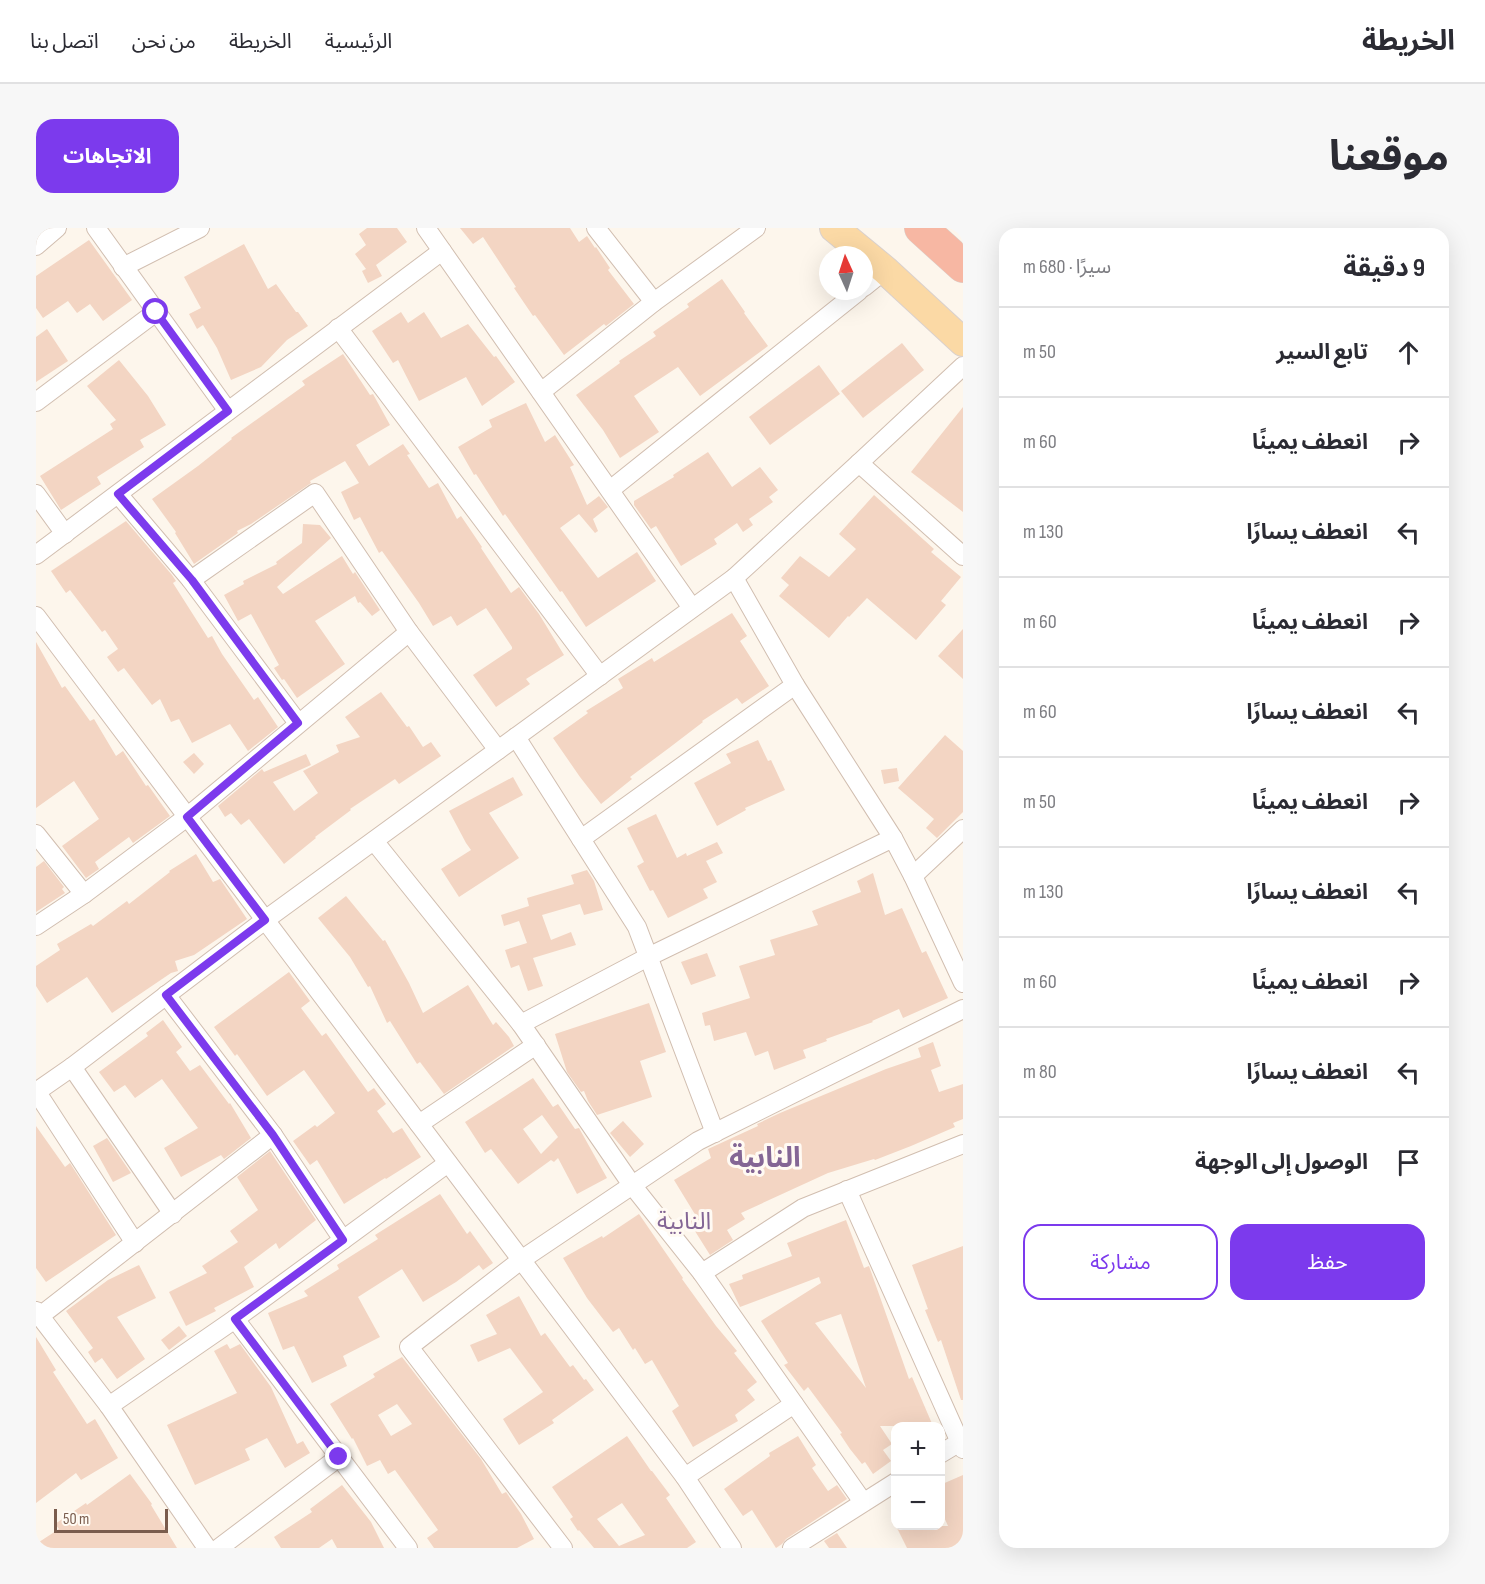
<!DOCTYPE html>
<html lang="ar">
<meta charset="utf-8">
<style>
body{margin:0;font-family:"Sofia Sans Condensed","Noto Sans Arabic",sans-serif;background:#f7f7f7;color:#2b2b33;direction:rtl}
.controls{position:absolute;right:18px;bottom:18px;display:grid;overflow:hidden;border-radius:12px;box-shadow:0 6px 24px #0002}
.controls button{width:54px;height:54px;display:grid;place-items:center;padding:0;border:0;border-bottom:2px solid #e1e1e2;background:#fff;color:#2b2b33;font:30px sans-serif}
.compass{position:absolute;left:783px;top:18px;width:54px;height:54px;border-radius:50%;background:#fff;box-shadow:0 6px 24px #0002;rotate:357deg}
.scale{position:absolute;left:18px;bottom:15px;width:114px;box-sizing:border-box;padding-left:6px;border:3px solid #7a5c4d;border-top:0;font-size:16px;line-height:21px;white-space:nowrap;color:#7a5c4d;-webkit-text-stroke:4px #fffaf3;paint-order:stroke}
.stop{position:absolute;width:18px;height:18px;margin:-14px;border:4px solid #7c3aed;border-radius:50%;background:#fff}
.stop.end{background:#7c3aed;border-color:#fff;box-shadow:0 2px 6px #0008}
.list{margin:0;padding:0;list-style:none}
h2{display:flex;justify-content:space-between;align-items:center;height:78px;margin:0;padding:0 24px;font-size:26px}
h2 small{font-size:20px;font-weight:400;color:#7c7c81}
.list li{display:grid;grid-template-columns:39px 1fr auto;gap:18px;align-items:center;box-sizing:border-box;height:90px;padding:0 24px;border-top:2px solid #e1e1e2}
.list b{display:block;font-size:22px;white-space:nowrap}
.list em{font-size:20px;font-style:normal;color:#7c7c81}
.actions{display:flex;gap:12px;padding:18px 24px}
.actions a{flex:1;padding:14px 0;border:2px solid #7c3aed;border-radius:18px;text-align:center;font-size:21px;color:#7c3aed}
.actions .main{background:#7c3aed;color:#fff}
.icon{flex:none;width:33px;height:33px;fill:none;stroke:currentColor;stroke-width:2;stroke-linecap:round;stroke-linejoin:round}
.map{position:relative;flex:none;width:927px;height:1320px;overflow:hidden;direction:ltr;border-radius:18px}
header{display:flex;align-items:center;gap:36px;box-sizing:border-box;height:84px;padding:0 30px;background:#fff;border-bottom:2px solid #e1e1e2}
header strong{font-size:28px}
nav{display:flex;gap:33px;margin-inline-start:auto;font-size:21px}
.intro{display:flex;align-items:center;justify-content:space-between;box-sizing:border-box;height:144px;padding:0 36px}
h1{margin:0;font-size:42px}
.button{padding:15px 27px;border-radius:18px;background:#7c3aed;color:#fff;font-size:21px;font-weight:700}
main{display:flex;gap:36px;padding:0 36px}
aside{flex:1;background:#fff;border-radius:18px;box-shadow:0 6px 24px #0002}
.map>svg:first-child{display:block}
</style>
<header>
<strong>الخريطة</strong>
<nav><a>الرئيسية</a><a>الخريطة</a><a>من نحن</a><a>اتصل بنا</a></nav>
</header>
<div class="intro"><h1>موقعنا</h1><a class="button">الاتجاهات</a></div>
<main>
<aside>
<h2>9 دقيقة<small>سيرًا · 680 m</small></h2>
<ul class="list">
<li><svg class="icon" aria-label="ahead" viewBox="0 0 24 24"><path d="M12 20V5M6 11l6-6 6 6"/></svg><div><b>تابع السير</b></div><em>50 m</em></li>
<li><svg class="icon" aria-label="right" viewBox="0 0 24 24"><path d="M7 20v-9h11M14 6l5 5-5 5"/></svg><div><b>انعطف يمينًا</b></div><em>60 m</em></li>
<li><svg class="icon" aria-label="left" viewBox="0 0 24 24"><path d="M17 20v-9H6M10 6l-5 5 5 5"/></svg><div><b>انعطف يسارًا</b></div><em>130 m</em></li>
<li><svg class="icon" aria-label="right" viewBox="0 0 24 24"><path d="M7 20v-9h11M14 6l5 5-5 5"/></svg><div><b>انعطف يمينًا</b></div><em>60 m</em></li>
<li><svg class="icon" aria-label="left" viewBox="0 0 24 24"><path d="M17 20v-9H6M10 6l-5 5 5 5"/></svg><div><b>انعطف يسارًا</b></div><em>60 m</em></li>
<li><svg class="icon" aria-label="right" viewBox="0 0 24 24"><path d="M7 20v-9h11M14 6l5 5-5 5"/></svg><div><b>انعطف يمينًا</b></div><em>50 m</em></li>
<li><svg class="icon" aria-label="left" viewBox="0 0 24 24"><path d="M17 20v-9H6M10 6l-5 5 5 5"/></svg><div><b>انعطف يسارًا</b></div><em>130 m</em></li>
<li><svg class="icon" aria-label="right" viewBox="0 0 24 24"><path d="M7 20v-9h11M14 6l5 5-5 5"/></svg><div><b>انعطف يمينًا</b></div><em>60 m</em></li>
<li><svg class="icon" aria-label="left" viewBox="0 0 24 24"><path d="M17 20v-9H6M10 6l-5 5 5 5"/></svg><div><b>انعطف يسارًا</b></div><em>80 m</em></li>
<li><svg class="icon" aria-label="arrive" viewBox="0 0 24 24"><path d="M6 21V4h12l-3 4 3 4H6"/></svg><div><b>الوصول إلى الوجهة</b></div></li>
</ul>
<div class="actions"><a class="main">حفظ</a><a>مشاركة</a></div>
</aside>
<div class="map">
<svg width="927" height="1320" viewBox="0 0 927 1320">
<rect width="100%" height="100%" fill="#fdf6ec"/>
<g fill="#f3d5c3" fill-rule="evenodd">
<path d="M331,0H361L371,14L340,37L346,48L332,55L326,43L330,41L319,26L330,17L323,6Z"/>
<path d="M424,0H534L543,14L551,8L559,20L560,19L574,40L572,42L598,76L570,98L568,96L528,127L499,87L497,88L478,60L480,59L447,9L437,16Z"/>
<path d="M53,12L96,72L67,93L54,76L41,85L32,73L7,90L0,80V48Z"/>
<path d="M208,16L232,61L240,56L260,84H262L272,98L251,112L225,139L195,152L181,120L167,97L161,101L153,86L165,80L148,49Z"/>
<path d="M686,51L709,84L708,85L732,118L664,168L642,139L598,168L623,204L584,230L567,202L540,167L584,135L583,133L620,108L617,104L653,79L651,76Z"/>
<path d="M365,84L372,95L388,84L405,110L432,96L458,129L460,128L479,154L446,178L430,149L383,173L362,132L357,135L336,103Z"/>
<path d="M11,101L32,133L0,154V109Z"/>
<path d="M866,115L888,142L827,190L805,163Z"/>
<path d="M307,126L334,167L337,166L354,197L320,217L333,238L367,216L374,226L371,227L393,260L402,255L421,291L425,288L446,319L445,320L475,365L483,359L503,386L528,427L490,451L494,456L460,479L437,447L476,421V419L450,380L421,398L415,388L397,398L383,375L346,323L343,325L324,289L318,292L305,264L323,255L309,233L274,253L275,255L215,296L201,303L202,305L158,336L139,305L140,304L116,271L162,238L196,211L195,210L269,157L266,153Z"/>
<path d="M83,132L112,168L130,197L104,212L108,219L61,249L65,256L25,282L4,248L77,201L74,196L80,192L51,158Z"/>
<path d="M783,137L804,166L734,217L713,189Z"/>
<path d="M490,175L509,214L519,207L538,237L534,239L551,277L563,268L572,279L557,291L562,303L559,305L543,286L524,300L562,350L601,324L620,353L550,399L526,363L524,364L469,286L467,288L440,246L438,247L422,219L456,199L453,192Z"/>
<path d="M927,179V284L875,244Z"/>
<path d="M672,224L696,259L724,239L742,262L733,269L737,274L713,291L717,297L707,304L701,295L678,311L681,316L645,338L620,298L615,301L598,277V273L638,249L637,247Z"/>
<path d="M838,267L898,321L895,324L925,349L905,373L910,377L880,412L831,370L813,389L812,388L793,410L743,368L753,357L745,350L764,328L793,349L820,321L803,306Z"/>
<path d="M90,293L136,347L140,353L137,355L172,410L176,408L186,426L218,472L222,469L242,499L212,523L194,496L156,515L143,491L135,494L124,471L116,477L88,440L82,444L71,429L82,421L69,402L66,404L34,362L30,365L15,343Z"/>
<path d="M267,296L284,297L295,310L241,359L247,366L306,328L317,346L319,344L344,382L336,388L324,374L322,375L319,368L279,393L309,436L261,470L248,451L246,452L238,440L243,437L215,386L202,393L188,367L208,356L207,353L241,336L240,334L266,315Z"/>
<path d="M696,385L711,408L704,413L733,458L706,476L701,470L666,493L667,494L633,520L594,549L596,551L565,576L544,549L517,510L552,485L550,483L587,460L582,451L616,430L618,434Z"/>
<path d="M927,401V451L902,428Z"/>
<path d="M0,414L26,460L29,458L54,493L58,491L80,528L87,523L110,558L112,557L134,588L97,615L93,609L59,634L63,641L50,650L26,618L63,591L38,553L0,580Z"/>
<path d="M345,464L371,499L373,498L387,519L395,514L405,528L363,556L359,551L314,581L315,582L279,609L280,610L248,636L213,591L205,597L195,585L189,589L182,578L226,541L228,544L270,526L275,537L237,554L258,583L282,565L267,543L303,524L300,517L324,509L309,489Z"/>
<path d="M909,507L927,523V584L901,610L890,600L898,591L862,560Z"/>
<path d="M722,512L732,533L735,532L749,562L709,580L710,582L681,598L658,555L695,535L690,526Z"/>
<path d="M158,525L168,536L158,546L147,534Z"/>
<path d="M861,540L863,553L848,556L845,542Z"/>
<path d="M477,549L487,567L453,585L483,630L423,669L405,641L435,622L430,615L413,583Z"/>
<path d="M620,586L641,630L650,625L651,628L681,614L687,625L670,633L681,654L667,661L672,670L632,690L617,662L614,663L601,638L608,634L591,600Z"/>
<path d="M160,626L177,654L184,651L211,691L158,727L139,733L142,743L135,745L76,785L51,749L11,775L0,758V738L24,722L21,716L55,696L57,698L91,673L93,676L134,644L133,643Z"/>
<path d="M8,633L28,659L26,661L29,665L0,684V639Z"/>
<path d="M551,642L558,653L567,682L548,687L544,676L506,687L515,712L535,704L540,717L497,730L507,758L492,763L483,737L475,740L469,722L491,715L483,693L468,698L465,687L493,678L491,670L538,656L535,647Z"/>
<path d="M837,645L849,687L866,680L886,725L890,723L912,770L867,790L863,781L836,793L837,794L790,811L791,813L767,822L770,830L738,842L732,823L719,828L710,804L678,813L674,797L669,798L666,785L714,770L703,738L739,727L734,712L782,697L776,683L825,664L821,653Z"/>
<path d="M310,668L347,713L349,712L373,755L387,785L432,757L457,797L460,794L473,809L478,818L408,866L384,834L381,836L354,793L351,795L334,758L332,759L314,729L282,690Z"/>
<path d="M671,725L680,748L655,757L645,734Z"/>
<path d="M253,744L274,773L265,780L286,808L290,805L332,864L338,860L350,876L341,883L357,905L366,900L385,929L350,951L349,950L308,976L281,932L274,937L257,913L279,897L281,899L299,885L268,842L231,868L201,826L199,828L178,799Z"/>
<path d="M613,775L630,824L604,833L616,869L561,887L552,873L548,863L545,864L531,844L519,806Z"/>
<path d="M127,792L146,819L140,824L154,843L164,837L193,876L194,875L215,910L188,931L185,927L145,949L128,920L162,900L126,851L99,870L89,857L78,864L63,844L112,808L110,805Z"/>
<path d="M897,814L905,838L895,842L903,864L927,856V891L917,895L919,899L875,918L839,932L838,931L792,945L705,985L709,991L691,1002L697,1012L674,1027L652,992L660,988L638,952L675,930L672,921L722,898L721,896L744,885L850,841L885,829L882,820Z"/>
<path d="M497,850L517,879L522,876L539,901L543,900L571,950L541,966L522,930L518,934L515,932L482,956L455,921L449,925L429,894ZM506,887L522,909L505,926L487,901Z"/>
<path d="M587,893L608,916L594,929L574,905Z"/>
<path d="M0,898L29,939L34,935L80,1007L10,1054L0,1040Z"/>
<path d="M71,910L95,945L77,954L57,918Z"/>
<path d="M234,923L280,992L243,1021L240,1015L208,1039L218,1059L178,1080L180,1083L150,1098L133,1064L171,1045L166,1038L202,1014L194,1003L222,982L201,949Z"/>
<path d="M404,966L431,1006L434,1003L457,1035L447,1042L443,1037L420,1054L387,1074L366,1041L322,1069L344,1109L307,1128L311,1138L276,1155L258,1118L247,1122L232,1085L272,1068L268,1063L303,1041L301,1037L342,1011L339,1007Z"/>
<path d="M603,986L647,1050L646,1051L680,1098L701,1123L698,1125L721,1154L711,1162L719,1172L699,1187L702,1193L657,1219L636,1183L643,1178L616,1132L609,1136L599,1120L597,1122L583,1100L577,1104L551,1070L527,1030L566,1008L567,1010Z"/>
<path d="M810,992L828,1040L833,1038L873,1151L876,1149L897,1198H844L856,1216L847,1222L855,1233L837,1246L829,1234L826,1236L814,1221L804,1206L806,1205L772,1159L768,1163L748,1137L752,1135L725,1093L785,1055L783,1049L704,1079L693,1056L707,1051L706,1047L756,1028L751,1015ZM805,1086L830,1160L779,1095Z"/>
<path d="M927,1018V1172H925L905,1112L902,1114L889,1082L892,1081L876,1037Z"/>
<path d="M103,1037L120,1070L81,1089L109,1131L81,1151L66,1130L59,1135L52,1124L57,1120L30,1083L72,1052Z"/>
<path d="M483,1068L505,1108L509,1105L534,1139L537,1137L548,1152L550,1151L558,1162L516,1192L518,1195L483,1217L467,1191L507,1164L474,1120L442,1134L434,1117L461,1106L450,1087Z"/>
<path d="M143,1098L151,1108L133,1122L125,1112Z"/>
<path d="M0,1109L20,1142L17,1144L51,1196L59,1191L82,1230L45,1252L40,1245L0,1275Z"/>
<path d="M191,1116L194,1121L204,1116L235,1159L261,1216L267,1213L274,1225L249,1240L231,1210L209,1221L214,1232L159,1257L131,1197L201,1165L178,1123Z"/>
<path d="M366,1129L445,1231L466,1266L470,1264L485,1286L498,1311L481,1320H398L391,1310L402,1302L359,1242L352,1246L344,1232L331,1238L317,1210L316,1211L294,1176L339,1149L337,1146ZM361,1176L376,1196L355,1208L342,1187Z"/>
<path d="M591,1208L615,1243H616L634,1267L630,1270L660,1314L651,1320H558L543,1302L542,1303L534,1291L537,1289L516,1259ZM586,1275L609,1307L583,1318L561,1291Z"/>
<path d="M762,1208L780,1237L776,1240L792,1263L801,1257L811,1271L750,1311L746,1316L740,1320L716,1282L707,1288L688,1261L734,1228L733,1225Z"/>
<path d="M94,1246L116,1276L115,1277L141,1320H0V1316L23,1301L19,1296L50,1275L51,1277Z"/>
<path d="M927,1247V1320H871L860,1298H912L904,1280V1257Z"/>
<path d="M306,1257L335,1294L348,1320H301L296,1311L283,1320H245L238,1309L276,1284L274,1281Z"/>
<path d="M801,1305L811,1320H793L788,1313Z"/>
</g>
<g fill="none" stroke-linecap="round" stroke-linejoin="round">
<defs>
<g id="minor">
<path d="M60,0L192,183"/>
<path d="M390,0L656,380"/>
<path d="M560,0L618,74"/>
<path d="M0,18L21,0"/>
<path d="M87,39L164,0"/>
<path d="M828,59L849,42"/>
<path d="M302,100L564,448"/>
<path d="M505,164L618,74L720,0"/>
<path d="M0,174L120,84"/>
<path d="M823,235L927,328"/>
<path d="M574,262L823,63"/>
<path d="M0,266L29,306"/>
<path d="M82,266L155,352L262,495"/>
<path d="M0,327L406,23"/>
<path d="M698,350L759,457L857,610L877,648L927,755"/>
<path d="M155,352L279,265L373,404L462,522"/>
<path d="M0,388L649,1249L696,1320"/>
<path d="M480,509L601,699L679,905"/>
<path d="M0,606L48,666"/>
<path d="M545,611L759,457"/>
<path d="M338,613L485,796L596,957L666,1045L827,1274"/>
<path d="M877,648L927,601"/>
<path d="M0,698L48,666L151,589L373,404"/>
<path d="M130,767L237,907L307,1012"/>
<path d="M485,796L612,729L857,610"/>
<path d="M36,839L137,986"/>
<path d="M0,863L99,1015"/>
<path d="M0,864L36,839L229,692L698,350L823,235L927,138"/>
<path d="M383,896L500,817"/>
<path d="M811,962L927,1221"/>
<path d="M666,1045L767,980L927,916"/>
<path d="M0,1083L73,1178L171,1320"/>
<path d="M4,1088L237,907"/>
<path d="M199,1091L372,1320"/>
<path d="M73,1178L199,1091L412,935"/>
<path d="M904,1226L924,1214"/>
<path d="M649,1249L758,1176"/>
<path d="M183,1320L303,1229"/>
<path d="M527,1320L373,1119L485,1032L662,913L927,781"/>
<path d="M756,1320L860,1254"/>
</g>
<path id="primary" d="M798,0L849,42L927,114"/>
<path id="motorway" d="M885,0L927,38"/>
</defs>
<use href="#minor" stroke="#d1beb0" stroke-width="20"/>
<use href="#primary" stroke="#dad1cd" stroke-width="30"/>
<use href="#motorway" stroke="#dad1cd" stroke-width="34"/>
<use href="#minor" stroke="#fff" stroke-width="18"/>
<use href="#primary" stroke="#fbd9a5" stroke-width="28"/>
<use href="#motorway" stroke="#f7b7a3" stroke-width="33"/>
</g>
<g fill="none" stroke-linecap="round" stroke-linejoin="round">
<path stroke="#7c3aed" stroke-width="8" d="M120,84L192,183L82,266L156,352L262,495L151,589L229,692L130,767L237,907L307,1012L199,1091L303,1229"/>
</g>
<g text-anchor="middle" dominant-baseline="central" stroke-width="6" stroke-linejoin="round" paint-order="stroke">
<g font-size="24" fill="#846695" stroke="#fffaf3">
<text x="648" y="993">النابية</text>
</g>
<g font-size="28" font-weight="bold" fill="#846695" stroke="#fffaf3">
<text x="729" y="930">النابية</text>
</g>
</g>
</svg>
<div class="controls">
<button>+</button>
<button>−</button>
</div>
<svg class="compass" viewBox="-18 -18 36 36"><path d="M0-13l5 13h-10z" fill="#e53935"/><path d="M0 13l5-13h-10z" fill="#7c7c81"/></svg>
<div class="scale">50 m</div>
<div class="stop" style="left:120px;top:84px"></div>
<div class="stop end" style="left:303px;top:1229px"></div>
</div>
</main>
